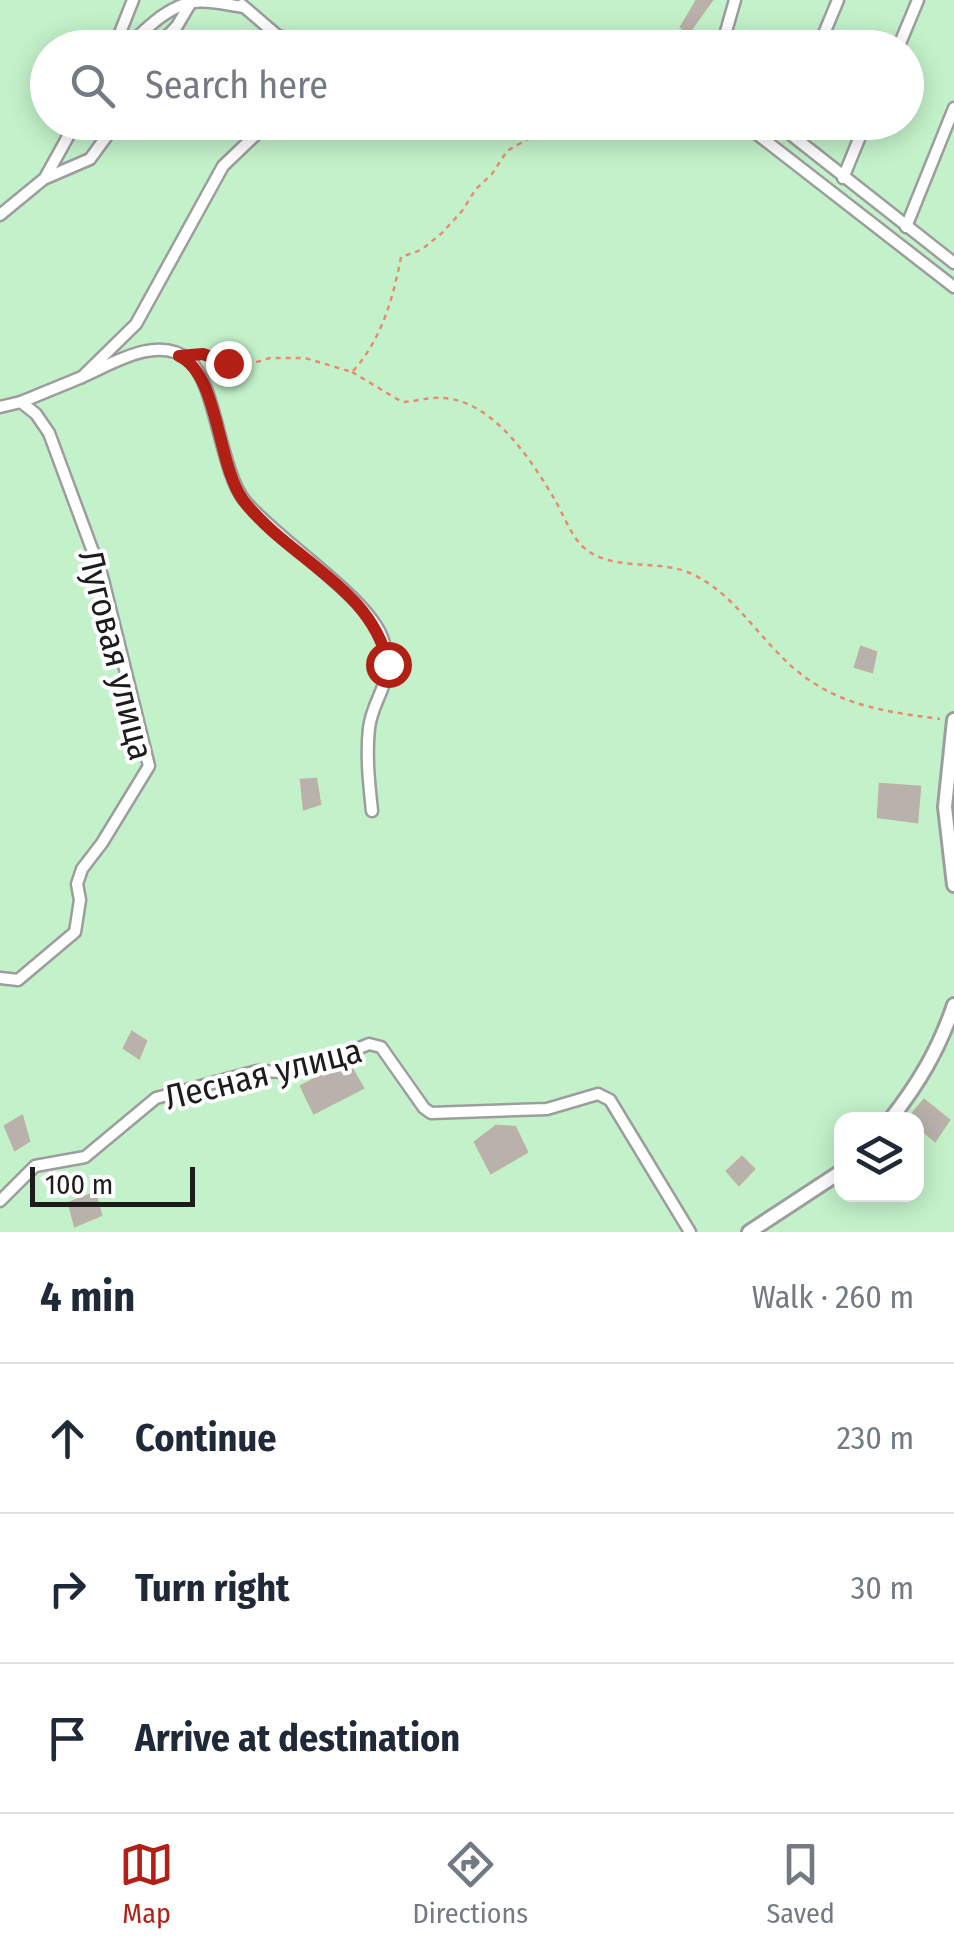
<!DOCTYPE html>
<meta charset="utf-8">
<style>
body{margin:0;font-family:"Fira Sans Condensed",sans-serif;background:#f2f2f3;color:#1f2937}
.controls{position:absolute;right:30px;bottom:30px;display:grid;overflow:hidden;border-radius:20px;box-shadow:0 5px 25px #0003}
.controls button{width:90px;height:90px;display:grid;place-items:center;padding:0;border:0;border-bottom:2px solid #e0e1e3;background:#fff;color:#1f2937;font:50px sans-serif}
.scale{position:absolute;left:30px;bottom:25px;width:165px;box-sizing:border-box;padding-left:10px;border:5px solid #1c1c1c;border-top:0;font-size:28px;line-height:35px;white-space:nowrap;color:#1c1c1c;-webkit-text-stroke:8px #fff;paint-order:stroke}
.stop{position:absolute;width:30px;height:30px;margin:-22px;border:8px solid #b21f15;border-radius:50%;background:#fff}
.stop.end{background:#b21f15;border-color:#fff;box-shadow:0 2px 10px #0008}
.list{margin:0;padding:0;list-style:none}
h2{display:flex;justify-content:space-between;align-items:center;height:130px;margin:0;padding:0 40px;font-size:42px}
h2 small{font-size:32px;font-weight:400;color:#747a83}
.list li{display:grid;grid-template-columns:65px 1fr auto;gap:30px;align-items:center;box-sizing:border-box;height:150px;padding:0 40px;border-top:2px solid #e0e1e3}
.list b{display:block;font-size:38px;white-space:nowrap}
.list em{font-size:32px;font-style:normal;color:#747a83}
.icon{flex:none;width:55px;height:55px;fill:none;stroke:currentColor;stroke-width:2;stroke-linecap:round;stroke-linejoin:round}
.map{position:relative;flex:none;width:954px;height:1232px;overflow:hidden}
.search{position:absolute;background:#fff;box-shadow:0 5px 25px #0003;left:30px;right:30px;top:30px;height:110px;display:flex;align-items:center;gap:25px;box-sizing:border-box;padding:0 35px;border-radius:55px;color:#747a83;font-size:38px}
.sheet{height:580px;background:#fff}
nav{display:flex;justify-content:space-around;align-items:center;box-sizing:border-box;height:140px;border-top:2px solid #e0e1e3;background:#fff;font-size:28px;color:#747a83}
nav a{display:grid;justify-items:center;gap:5px}
nav .on{color:#b21f15}
.map>svg:first-child{display:block}
</style>
<div class="map">
<svg width="954" height="1232" viewBox="0 0 954 1232">
<rect width="100%" height="100%" fill="#ece9e2"/>
<path fill="#c3f2ca" fill-rule="evenodd" d="M0,0H954V1232H0ZM48,48H906V122H48ZM842,1120H916V1194H842Z"/>
<g fill="#b9b2ac" stroke="#bcb1a7" stroke-width="2.5">
<path d="M697,0H712L689,32L681,27Z"/>
<path d="M861,647L876,652L872,672L855,667Z"/>
<path d="M316,779L320,804L304,809L301,780Z"/>
<path d="M880,784L920,787L917,822L878,817Z"/>
<path d="M132,1032L146,1041L139,1058L124,1048Z"/>
<path d="M348,1062L363,1088L314,1113L301,1086Z"/>
<path d="M924,1100L949,1120L935,1141L916,1125V1120H907Z"/>
<path d="M22,1116L29,1141L15,1150L5,1126Z"/>
<path d="M496,1126L515,1127L527,1152L491,1173L475,1142Z"/>
<path d="M742,1157L754,1169L739,1185L727,1171Z"/>
<path d="M95,1193L101,1215L75,1226L69,1203Z"/>
</g>
<g fill="none" stroke-linecap="round" stroke-linejoin="round">
<defs>
<g id="minor">
<path d="M242,5L278,36L320,48"/>
<path d="M114,48L133,0"/>
<path d="M126,48C145,30 167,6 194,2C209,0 228,5 243,7"/>
<path d="M156,48L177,26L190,4"/>
<path d="M728,48L725,35L735,0"/>
<path d="M818,48L838,0"/>
<path d="M898,48L918,0"/>
<path d="M733,122L748,127L954,287"/>
<path d="M775,122L954,263"/>
<path d="M46,178L90,159L117,122"/>
<path d="M843,178L866,122"/>
<path d="M0,215L45,178L76,122"/>
<path d="M906,227L954,108"/>
<path d="M82,377C112,364 158,334 189,360C216,383 220,471 245,501C278,541 369,597 383,640C397,682 373,695 369,728C366,756 369,783 372,811"/>
<path d="M0,407L21,402L82,377L136,324L223,166L269,122"/>
<path d="M0,978L18,980L75,932L80,900L77,884L82,869L102,843L149,766L102,576L49,433L36,414L21,402"/>
<path d="M0,1201L35,1166L85,1157L156,1098L257,1071L285,1072L316,1066L369,1044L381,1047L424,1108L431,1113L547,1109L598,1094L610,1100L690,1232"/>
</g>
<g id="tertiary">
<path d="M954,720L945,807L954,885"/>
<path d="M890,1120C919,1083 939,1049 954,1005"/>
<path d="M749,1232L842,1171"/>
</g>
</defs>
<use href="#minor" stroke="#9d9d9d" stroke-width="15"/>
<use href="#tertiary" stroke="#9d9d9d" stroke-width="18"/>
<g stroke="#ea8976" stroke-width="2.5" stroke-dasharray="5 5" stroke-linecap="butt">
<path d="M199,354L240,367L270,358H305L352,372C381,341 393,299 401,257L421,250L442,233L462,211L476,189L492,174L507,151L557,122"/>
<path d="M352,372L402,402C412,402 422,399 432,398C489,393 530,458 555,500C563,514 571,535 582,546C610,573 659,558 692,574C728,591 749,623 776,651C824,703 873,710 940,719"/>
</g>
<use href="#minor" stroke="#fff" stroke-width="10"/>
<use href="#tertiary" stroke="#fff" stroke-width="12"/>
</g>
<g fill="none" stroke-linecap="round" stroke-linejoin="round">
<path stroke="#b21f15" stroke-width="12" d="M228,363L203,354L179,356C219,374 217,465 243,500C288,559 372,587 388,664"/>
</g>
<g text-anchor="middle" dominant-baseline="central" stroke-width="8" stroke-linejoin="round" paint-order="stroke">
<g font-size="35" fill="#1c1c1c" stroke="#fff">
<text transform="translate(116 655) rotate(76)">Луговая улица</text>
<text transform="translate(263 1074) rotate(-14)">Лесная улица</text>
</g>
</g>
</svg>
<div class="controls">
<button><svg class="icon" aria-label="layers" viewBox="0 0 24 24"><path d="M12 4l9 5-9 5-9-5zM3 14l9 5 9-5"/></svg></button>
</div>
<div class="scale">100 m</div>
<div class="stop" style="left:388px;top:664px"></div>
<div class="stop end" style="left:228px;top:363px"></div>
<div class="search"><svg class="icon" aria-label="search" viewBox="0 0 24 24"><circle cx="10" cy="10" r="6"/><path d="M15 15l6 6"/></svg>Search here</div>
</div>
<section class="sheet">
<h2>4 min<small>Walk · 260 m</small></h2>
<ul class="list">
<li><svg class="icon" aria-label="ahead" viewBox="0 0 24 24"><path d="M12 20V5M6 11l6-6 6 6"/></svg><div><b>Continue</b></div><em>230 m</em></li>
<li><svg class="icon" aria-label="right" viewBox="0 0 24 24"><path d="M7 20v-9h11M14 6l5 5-5 5"/></svg><div><b>Turn right</b></div><em>30 m</em></li>
<li><svg class="icon" aria-label="arrive" viewBox="0 0 24 24"><path d="M6 21V4h12l-3 4 3 4H6"/></svg><div><b>Arrive at destination</b></div></li>
</ul>
</section>
<nav>
<a class="on"><svg class="icon" aria-label="map" viewBox="0 0 24 24"><path d="M3 6l6-2 6 2 6-2v14l-6 2-6-2-6 2zM9 4v14M15 6v14"/></svg>Map</a>
<a><svg class="icon" aria-label="directions" viewBox="0 0 24 24"><path d="M12 3l9 9-9 9-9-9zM9 14v-3h6M13 9l2 2-2 2"/></svg>Directions</a>
<a><svg class="icon" aria-label="saved" viewBox="0 0 24 24"><path d="M7 4h10v16l-5-4-5 4z"/></svg>Saved</a>
</nav>
